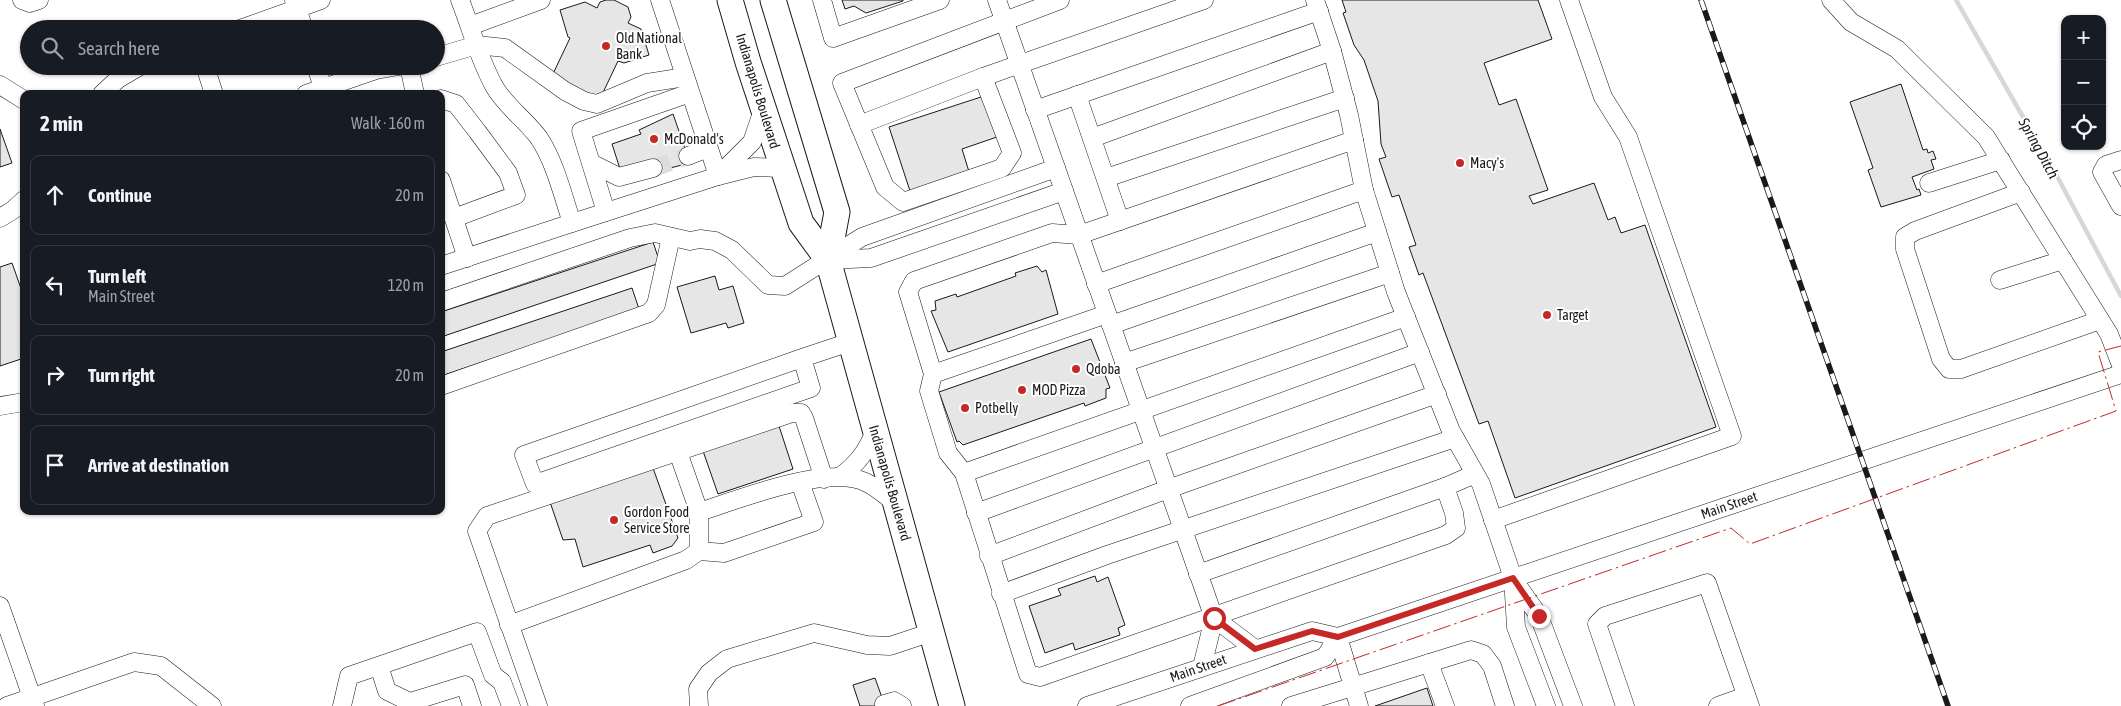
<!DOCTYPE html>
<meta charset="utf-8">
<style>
body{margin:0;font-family:"Asap Condensed",sans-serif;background:#242831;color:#f1f3f6}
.controls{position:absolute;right:15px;top:15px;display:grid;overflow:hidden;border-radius:10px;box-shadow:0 1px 4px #0004}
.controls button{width:45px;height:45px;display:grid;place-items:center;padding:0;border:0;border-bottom:1px solid #363941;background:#171b24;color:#f1f3f6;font:25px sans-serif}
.stop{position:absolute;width:15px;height:15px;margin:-11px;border:4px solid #c62828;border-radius:50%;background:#fff}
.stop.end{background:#c62828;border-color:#fff;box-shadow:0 1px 5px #0008}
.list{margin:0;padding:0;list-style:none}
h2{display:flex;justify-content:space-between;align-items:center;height:65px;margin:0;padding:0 20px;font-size:21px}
h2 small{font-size:16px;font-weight:400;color:#9ea1a6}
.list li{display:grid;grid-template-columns:32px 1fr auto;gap:15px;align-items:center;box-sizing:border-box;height:80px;margin:0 10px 10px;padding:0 10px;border:1px solid #363941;border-radius:10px}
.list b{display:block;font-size:19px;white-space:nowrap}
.list p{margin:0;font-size:16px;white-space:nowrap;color:#9ea1a6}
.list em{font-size:16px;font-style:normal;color:#9ea1a6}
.icon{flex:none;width:28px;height:28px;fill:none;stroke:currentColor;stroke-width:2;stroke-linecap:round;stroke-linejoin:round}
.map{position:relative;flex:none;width:2121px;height:706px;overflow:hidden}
.search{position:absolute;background:#171b24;box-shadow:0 1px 4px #0004;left:20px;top:20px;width:425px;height:55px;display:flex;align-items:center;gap:12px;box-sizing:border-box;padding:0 18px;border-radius:28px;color:#9ea1a6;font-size:19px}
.panel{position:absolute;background:#171b24;box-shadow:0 1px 4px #0004;left:20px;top:90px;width:425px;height:425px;border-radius:10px}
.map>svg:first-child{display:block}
</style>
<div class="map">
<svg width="2121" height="706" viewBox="0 0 2121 706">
<rect width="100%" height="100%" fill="#fff"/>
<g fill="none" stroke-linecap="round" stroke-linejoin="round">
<path stroke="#d7d7d7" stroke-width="4.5" d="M1956,0L2058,178L2121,296"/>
</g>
<g fill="#e6e6e6" stroke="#1a1a1a">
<path d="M606,0H614L628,7L631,17L628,23L641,29L649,55L624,63L618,61L599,101L551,78L570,38L568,37L560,10L585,2L597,8L600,2Z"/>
<path d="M842,0H903V1L866,13L854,6L845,9Z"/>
<path d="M1342,0H1538L1552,39L1484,63L1499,105L1516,99L1548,190L1529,196L1533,204L1594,183L1608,220L1615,217L1621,233L1645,225L1716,427L1515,498L1488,421L1479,424L1423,273L1419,275L1409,247L1416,245L1399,195L1392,197L1379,159L1386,157L1381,144L1378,101L1364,60L1354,45L1343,13L1346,12Z"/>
<path d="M1901,84L1923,150L1927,149L1928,153L1933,151L1936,159L1931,160L1934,169L1912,177L1917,190L1919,189L1921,195L1881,207L1868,170L1873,168L1850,102Z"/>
<path d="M984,96L997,137L962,149L970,175L911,194L889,127Z"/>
<path d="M673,114L690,163L654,172H621L612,144L641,134L639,130Z"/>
<path d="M0,129L12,163L0,167Z"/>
<path d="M653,242L660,263L441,337V312Z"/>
<path d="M12,263L24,297V358L0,366V267Z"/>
<path d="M1037,266L1042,272L1046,270L1058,314L948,352L931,311L936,310L935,301L956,294L957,297L1016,276L1015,273Z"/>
<path d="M715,276L719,290L733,286L744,323L728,328L726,323L691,333L677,287Z"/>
<path d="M632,288L639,309L441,376V352Z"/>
<path d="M1091,339L1110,388L1106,389V398L1085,406L1084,403L963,445L959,441L957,442L939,392Z"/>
<path d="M779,426L793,469L718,494L703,451Z"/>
<path d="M653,468L678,538L672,546L653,553L650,545L583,567L575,539L563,540L550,502Z"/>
<path d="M1095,576L1097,582L1108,577L1125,625L1118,628L1120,635L1075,650L1073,643L1045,653L1029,606L1061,595L1058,589Z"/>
<path d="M875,678L885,706H860L853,685Z"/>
<path d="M1427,688L1433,706H1375Z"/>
</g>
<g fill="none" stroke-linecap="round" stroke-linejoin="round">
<path stroke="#ddd" stroke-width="18" stroke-dasharray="18 9" stroke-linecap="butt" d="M653,168L688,156"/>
<defs>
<g id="minor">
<path d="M22,0L30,3L39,0"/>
<path d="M294,0L304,29"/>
<path d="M460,0C471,28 479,59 494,86C505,106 525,119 539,138C555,162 563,196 572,223L718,176L754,167L781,168"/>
<path d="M660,0L718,176"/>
<path d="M822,0L833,38L940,0"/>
<path d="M997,0L1214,618L1202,667"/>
<path d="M1060,0L842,83L885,187L903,202L1002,168L1012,153L983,77L1204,0"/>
<path d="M1315,0L1332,51L1349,115L1364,190L1396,292L1451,431L1481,484L1513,578L1516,627L1546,706"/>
<path d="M1831,0L1851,22L1897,49L1986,137L2109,334L2121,365"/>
<path d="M470,26L541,0"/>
<path d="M240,29L321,0"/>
<path d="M436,57L477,45L505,48L565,91L584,101L597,104L647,83L685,77"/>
<path d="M205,66L214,94"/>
<path d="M316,66L323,88"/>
<path d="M409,66L415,94"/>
<path d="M0,85L24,100"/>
<path d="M102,94L118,79L140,66"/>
<path d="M306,94L376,70L399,66"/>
<path d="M1077,95L1120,221"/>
<path d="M441,99L456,104L477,131L508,173L516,195L454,218"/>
<path d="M1035,110L1319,11"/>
<path d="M859,125L983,77"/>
<path d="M1092,138L1332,51"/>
<path d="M1354,140L1079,235L1052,233L914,281L908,292L933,374L929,391L948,453L964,473L1028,674L1040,677L1446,535L1456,528L1454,513L1445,487L1475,474"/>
<path d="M688,156L708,148"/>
<path d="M2121,160L2106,165L2102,172L2121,206"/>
<path d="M591,163L619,177L653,168"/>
<path d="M720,174L752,142L763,110"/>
<path d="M1106,178L1345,98"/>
<path d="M441,180L467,258"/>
<path d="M1929,183L2001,160"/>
<path d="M2021,192L1915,231L1905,237V249L1941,359L1949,369H1961L2100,320"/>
<path d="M606,212L581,131L690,93"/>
<path d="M0,218L13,210L24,200"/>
<path d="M829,260L871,258L1064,191"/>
<path d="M441,266L572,223"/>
<path d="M2000,280L2063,260"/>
<path d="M1096,284L1364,190"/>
<path d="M441,302L630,238L655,233L690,241L700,239L715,241L732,250L768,285L785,286L862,237L1056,168"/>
<path d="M1111,325L1377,232"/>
<path d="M802,358L524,455L535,484L811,388L802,358L850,342"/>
<path d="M1124,363L1390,273"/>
<path d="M933,374L1107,314"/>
<path d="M441,386L649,313L656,305L671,237"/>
<path d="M0,406L24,402"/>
<path d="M678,452L699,512"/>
<path d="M964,473L1406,317"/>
<path d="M841,476C858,463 867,451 875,431"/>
<path d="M976,513L1420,352"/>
<path d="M1493,520L1732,436L1628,137L1603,97L1569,0"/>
<path d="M699,551L724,553L814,522L800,482"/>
<path d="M989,556L1168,489L1437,394"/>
<path d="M1198,574L1445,487"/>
<path d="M1513,579L1539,616L1573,706"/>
<path d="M1001,594L1107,555L1455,438"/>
<path d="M0,606L35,706"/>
<path d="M1214,618L1255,649"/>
<path d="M509,625L686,560L699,551V512C739,499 821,467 860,480C873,484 885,495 895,503"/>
<path d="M1338,637L1359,706"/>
<path d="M1429,663L1445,706"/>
<path d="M379,666L387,691L410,702L465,685L472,706"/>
<path d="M884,704L894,701L902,706"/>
<path d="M7,706L134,662L161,666L212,706"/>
<path d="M342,706L349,676L477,632L493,675L502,682L511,706"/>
<path d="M538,706L477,531L487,516L792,413H801L804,418L824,479"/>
<path d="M699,706L698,689L709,673L727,659L814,633L867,645L890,646L932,632"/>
<path d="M1087,706L1312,631L1338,637L2121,374"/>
<path d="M1190,706L1325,657L1338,637"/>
<path d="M1291,706L1471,650L1483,654L1492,666L1505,706"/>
<path d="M1625,706L1597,624L1605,616L1707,583L1750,706"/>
<path d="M1718,706L1746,696"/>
</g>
<g id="highway">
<path d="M730,0L748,62L801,223L828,260L952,706"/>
<path d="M773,0L837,212L828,260"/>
</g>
</defs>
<use href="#minor" stroke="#1a1a1a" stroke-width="19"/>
<use href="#highway" stroke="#1a1a1a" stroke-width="27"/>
<use href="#minor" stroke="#fff" stroke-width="18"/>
<use href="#highway" stroke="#fff" stroke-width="25"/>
<defs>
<path id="rail" d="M1701,0L1948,706"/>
</defs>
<use href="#rail" stroke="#1a1a1a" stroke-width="5.5"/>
<use href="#rail" stroke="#fff" stroke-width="4" stroke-dasharray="11" stroke-linecap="butt"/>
<path stroke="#c62828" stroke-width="1" stroke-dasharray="18 4 2.5 4" stroke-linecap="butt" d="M1218,706L1731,528L1750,544L2116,411L2098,352L2121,346"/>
</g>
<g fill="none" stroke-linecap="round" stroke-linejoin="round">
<path stroke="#c62828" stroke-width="6" d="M1214,618L1255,649L1312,631L1338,637L1513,578L1539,616"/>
</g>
<g fill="#c62828" stroke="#fff" stroke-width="2">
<circle cx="606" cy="46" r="5"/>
<circle cx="654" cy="139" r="5"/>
<circle cx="1460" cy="163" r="5"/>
<circle cx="1547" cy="315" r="5"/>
<circle cx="1076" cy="369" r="5"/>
<circle cx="1022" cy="390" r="5"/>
<circle cx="965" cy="408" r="5"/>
<circle cx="614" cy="520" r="5"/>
</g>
<g text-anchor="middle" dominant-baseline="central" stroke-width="4" stroke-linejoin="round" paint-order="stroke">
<g font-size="14" fill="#1a1a1a" stroke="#fff" text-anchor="start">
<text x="616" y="38">Old National<tspan x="616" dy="16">Bank</tspan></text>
<text x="664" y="139">McDonald's</text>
<text x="1470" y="163">Macy's</text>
<text x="1557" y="315">Target</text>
<text x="1086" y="369">Qdoba</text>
<text x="1032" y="390">MOD Pizza</text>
<text x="975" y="408">Potbelly</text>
<text x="624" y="512">Gordon Food<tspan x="624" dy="16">Service Store</tspan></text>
</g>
<g font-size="14" fill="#1a1a1a" stroke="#fff">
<text transform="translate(758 91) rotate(73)">Indianapolis Boulevard</text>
<text transform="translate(890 483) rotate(74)">Indianapolis Boulevard</text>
<text transform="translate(1729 505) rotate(-19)">Main Street</text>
<text transform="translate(1198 668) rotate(-19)">Main Street</text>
</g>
<g font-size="15" font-style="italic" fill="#1a1a1a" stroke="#fff">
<text transform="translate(2039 148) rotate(61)">Spring Ditch</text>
</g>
</g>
</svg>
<div class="controls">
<button>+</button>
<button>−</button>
<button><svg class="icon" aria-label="locate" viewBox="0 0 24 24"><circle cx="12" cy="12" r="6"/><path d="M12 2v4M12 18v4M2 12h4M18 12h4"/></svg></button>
</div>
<div class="stop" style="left:1214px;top:618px"></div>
<div class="stop end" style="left:1539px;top:616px"></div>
<div class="search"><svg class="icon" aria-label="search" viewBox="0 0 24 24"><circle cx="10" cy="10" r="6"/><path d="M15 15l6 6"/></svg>Search here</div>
<section class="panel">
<h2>2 min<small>Walk · 160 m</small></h2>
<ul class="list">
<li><svg class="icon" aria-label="ahead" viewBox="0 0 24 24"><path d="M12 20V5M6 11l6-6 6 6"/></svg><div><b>Continue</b></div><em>20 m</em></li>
<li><svg class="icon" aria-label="left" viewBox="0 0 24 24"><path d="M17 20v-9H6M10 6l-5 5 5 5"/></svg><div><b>Turn left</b><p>Main Street</p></div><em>120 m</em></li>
<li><svg class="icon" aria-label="right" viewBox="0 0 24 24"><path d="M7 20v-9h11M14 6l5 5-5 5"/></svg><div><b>Turn right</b></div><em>20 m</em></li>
<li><svg class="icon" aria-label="arrive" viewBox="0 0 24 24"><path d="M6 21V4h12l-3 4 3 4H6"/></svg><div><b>Arrive at destination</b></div></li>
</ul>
</section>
</div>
